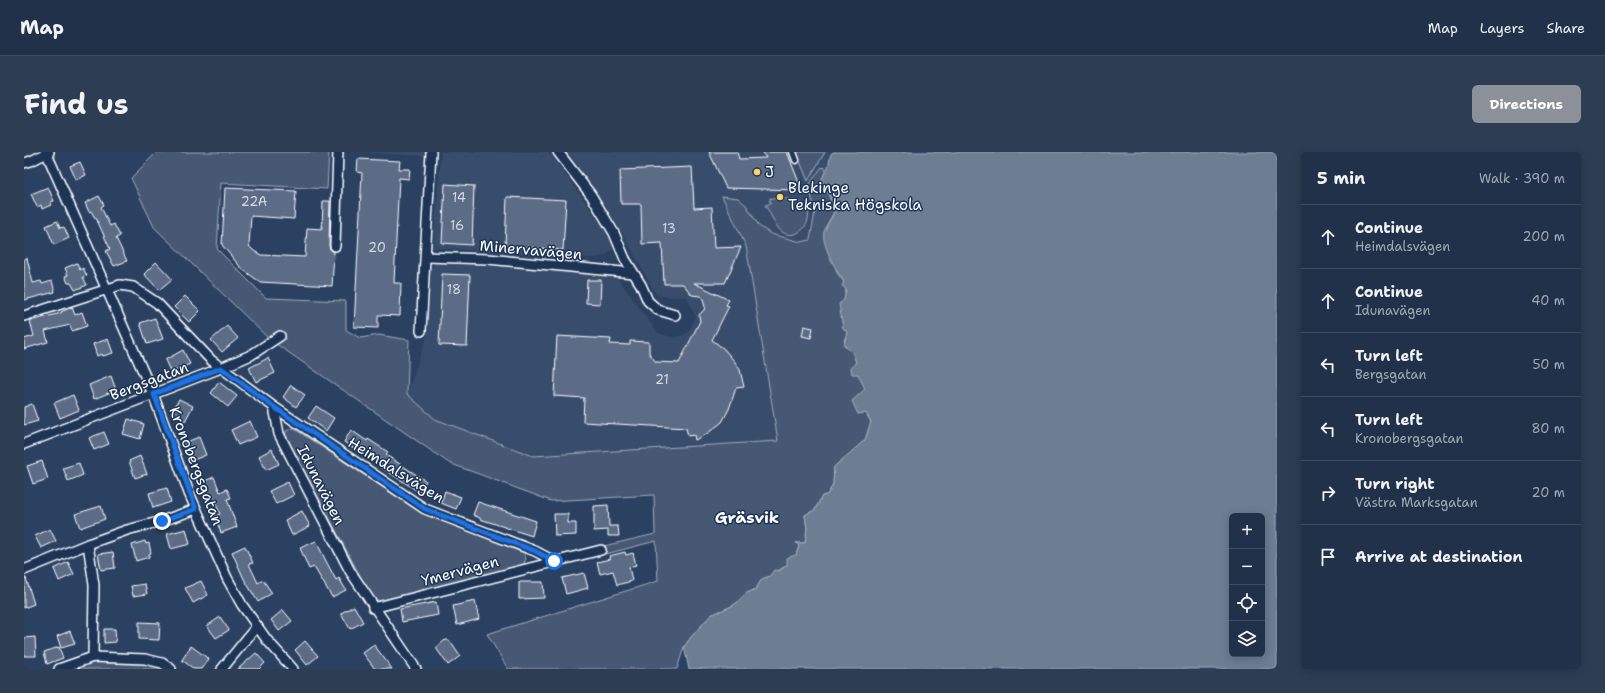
<!DOCTYPE html>
<meta charset="utf-8">
<style>
body{margin:0;font-family:"Shantell Sans",sans-serif;background:#2d3d53;color:#f1f3f6}
.controls{position:absolute;right:12px;bottom:12px;display:grid;overflow:hidden;border-radius:6px;box-shadow:0 2px 10px #0003}
.controls button{width:36px;height:36px;display:grid;place-items:center;padding:0;border:0;border-bottom:1px solid #3d4c61;background:#203149;color:#f1f3f6;font:20px sans-serif}
.stop{position:absolute;width:12px;height:12px;margin:-9px;border:3px solid #1a73e8;border-radius:50%;background:#fff}
.stop.end{background:#1a73e8;border-color:#fff;box-shadow:0 1px 4px #0008}
.list{margin:0;padding:0;list-style:none}
h2{display:flex;justify-content:space-between;align-items:center;height:52px;margin:0;padding:0 16px;font-size:17px}
h2 small{font-size:13px;font-weight:400;color:#a2a9b4}
.list li{display:grid;grid-template-columns:26px 1fr auto;gap:12px;align-items:center;box-sizing:border-box;height:64px;padding:0 16px;border-top:1px solid #3d4c61}
.list b{display:block;font-size:15px;white-space:nowrap}
.list p{margin:0;font-size:13px;white-space:nowrap;color:#a2a9b4}
.list em{font-size:13px;font-style:normal;color:#a2a9b4}
.icon{flex:none;width:22px;height:22px;fill:none;stroke:currentColor;stroke-width:2;stroke-linecap:round;stroke-linejoin:round}
.map{position:relative;flex:none;width:1253px;height:517px;overflow:hidden;border-radius:6px}
header{display:flex;align-items:center;gap:24px;box-sizing:border-box;height:56px;padding:0 20px;background:#203149;border-bottom:1px solid #3d4c61}
header strong{font-size:19px}
nav{display:flex;gap:22px;margin-inline-start:auto;font-size:14px}
.intro{display:flex;align-items:center;justify-content:space-between;box-sizing:border-box;height:96px;padding:0 24px}
h1{margin:0;font-size:28px}
.button{padding:10px 18px;border-radius:6px;background:#8c9099;color:#fff;font-size:14px;font-weight:700}
main{display:flex;gap:24px;padding:0 24px}
aside{flex:1;background:#203149;border-radius:6px;box-shadow:0 2px 10px #0003}
.map>svg:first-child{display:block}
</style>
<header>
<strong>Map</strong>
<nav><a>Map</a><a>Layers</a><a>Share</a></nav>
</header>
<div class="intro"><h1>Find us</h1><a class="button">Directions</a></div>
<main>
<div class="map">
<svg width="1253" height="517" viewBox="0 0 1253 517">
<rect width="100%" height="100%" fill="#2a4161"/>
<filter id="ink" filterUnits="userSpaceOnUse"><feTurbulence type="fractalNoise" baseFrequency=".025" numOctaves="2"/><feDisplacementMap in="SourceGraphic" scale="8" xChannelSelector="R" yChannelSelector="G"/><feConvolveMatrix kernelMatrix="1 2 1 2 8 2 1 2 1" color-interpolation-filters="sRGB"/></filter>
<g filter="url(#ink)">
<g fill="#394e6c">
<path d="M337,0H401L400,4Z"/>
<path d="M417,0H524L529,5L588,87L589,97L582,103L571,106L409,96Z"/>
<path d="M540,0H809L807,2L804,15L802,18L806,46L786,88L777,90L747,82L735,74L722,53L714,46L698,44L722,94L754,289L509,304L411,267L383,242L403,184L407,117L411,111L591,123L634,181L650,186L664,181L672,165L663,145L633,144L599,82L573,42Z"/>
</g>
<g fill="#465975" stroke="#a2acba">
<path d="M133,0H305L303,37L197,31L193,97L242,146L322,149V178L336,186L355,183L385,188L383,242L411,267L509,304L754,289L722,94L698,44L714,46L722,53L735,74L747,82L777,90L786,88L791,60L785,33L797,16L800,15L802,18L798,27L806,46L810,60L801,76L813,121L820,130L822,137L820,148L823,180L820,189L828,200L832,210L841,237L842,261L847,270L841,288L810,315L809,333L803,343L798,344L791,358L781,363L783,377L781,391H772L775,394L772,403L763,413L746,424L738,427L732,437L721,442L714,450L708,454L687,463L668,484L660,495L653,517H484L463,482L634,429L632,389L582,402L580,394L631,382L630,343L527,349L425,311L245,187L130,75L107,26Z"/>
<path d="M772,0H801L784,29Z"/>
<path d="M746,46C754,47 769,46 776,50C798,62 773,96 755,77C750,71 746,60 741,53L746,52Z"/>
<path d="M269,276L396,360L500,401L502,407L499,413L356,449L348,446L261,284L262,279Z"/>
<path d="M66,509L124,512L138,517H48Z"/>
</g>
<path fill="#6d7d92" stroke="#a7b1be" fill-rule="evenodd" d="M809,0H1253V517H665L660,495L668,484L687,463L708,454L714,450L721,442L732,437L738,427L746,424L750,418L755,419L763,413V406L772,403L775,394L772,391H781L783,377L781,363L791,358L798,344L803,343L809,333L810,315L841,288L847,270L842,261L834,262L828,249L841,237L834,222H828L827,216L832,210L828,200L820,193L823,180L819,176L815,152L820,148L822,137L818,134L820,129C813,121 797,91 800,80C802,73 808,67 810,60L806,46L798,27L804,15L807,2ZM1208,364H1238V502H1208Z"/>
<g fill="#5b6c86" stroke="#fff">
<path d="M685,0H713L715,7L742,6L739,0H763L776,33L775,38L702,36Z"/>
<path d="M334,7L376,9L375,17H386L385,27L375,26L370,131H377L376,164L354,163V176L330,175L338,21L333,20Z"/>
<path d="M56,10L62,23L52,28L46,14Z"/>
<path d="M668,15L670,56L688,55L690,96L717,95L701,131H670L705,148L702,153L705,154L688,188L700,197L711,210L716,218L720,235L712,236L705,257L698,270L684,281L671,288L670,283L664,284L662,276L559,270L560,246L530,244L533,184L587,187L586,192L606,193V189L625,190V201L632,210L655,211L676,169L675,163L680,158L681,155L679,147L676,144L668,143L659,132H640L638,91L618,92L617,52H597L596,18Z"/>
<path d="M421,32L450,34L448,93L418,91Z"/>
<path d="M24,35L30,49L26,50L27,53L18,57L17,53L13,55L7,42Z"/>
<path d="M201,36L272,39L270,67L227,64L225,94L230,99L237,103L281,105L283,76L298,77L299,49H306L305,94L306,97L310,100L308,134L236,130L218,117L198,93Z"/>
<path d="M75,44L80,53L77,55L86,74L90,72L96,84L92,86L103,109L90,114L82,99L86,97L72,66H71L67,59L65,60L61,51Z"/>
<path d="M483,45L542,48L539,98L481,94Z"/>
<path d="M33,69L36,76L40,75L45,86L30,93L22,74Z"/>
<path d="M3,106L9,131L17,129L18,132L28,129L31,140L0,148V107Z"/>
<path d="M132,110L148,127L135,138L120,122Z"/>
<path d="M53,111L56,118L59,116L63,124L59,125L63,133L51,138L47,131H44L41,124L44,123L41,116Z"/>
<path d="M418,122L446,123L443,194L415,193Z"/>
<path d="M563,128H577L576,152L562,151Z"/>
<path d="M161,144L176,159L165,170L150,155Z"/>
<path d="M48,155L51,163L58,160L63,174L48,179L46,173L21,179L24,190L0,197V187L10,184L6,169L37,161V160Z"/>
<path d="M131,166L139,187L123,192L116,171Z"/>
<path d="M203,174L214,186L198,200L187,188Z"/>
<path d="M780,174L789,176L787,186L778,184Z"/>
<path d="M84,187L89,201L79,204L78,202L73,204L69,192Z"/>
<path d="M159,198L166,212L147,221L141,208Z"/>
<path d="M244,206L251,221L232,230L225,216Z"/>
<path d="M87,224L92,238L70,247L65,233Z"/>
<path d="M195,230L213,244L204,255L187,241Z"/>
<path d="M267,233L281,243L272,255L259,245Z"/>
<path d="M49,243L55,258L36,266L30,251Z"/>
<path d="M155,247L169,254L161,269L147,262Z"/>
<path d="M8,252L14,269L0,273V255Z"/>
<path d="M292,254L310,266L302,279L284,266Z"/>
<path d="M104,267L120,272L116,287L99,282Z"/>
<path d="M226,269L233,285L214,293L207,278Z"/>
<path d="M327,278L343,289L344,287L364,300L362,303L402,329L395,340L355,314L358,309L344,300L342,304L320,290Z"/>
<path d="M80,280L85,292L70,298L65,286Z"/>
<path d="M175,285L182,303L167,309L160,291Z"/>
<path d="M248,297L255,312L242,318L235,304Z"/>
<path d="M116,304L123,322L111,326L105,309Z"/>
<path d="M18,309L24,327L9,332L3,314Z"/>
<path d="M55,311L59,323L44,329L39,316Z"/>
<path d="M190,325L196,340L203,337L207,346L203,347L213,375L197,381L191,364L196,362L188,343L182,345L176,331Z"/>
<path d="M264,330L270,343L252,352L245,339Z"/>
<path d="M143,336L147,350L129,356L125,341Z"/>
<path d="M421,339L437,345L432,357L417,351Z"/>
<path d="M454,350L512,369L508,384L456,367V366L449,363Z"/>
<path d="M584,353L585,374H594L595,384H584V378L570,379V354Z"/>
<path d="M77,354L81,367L56,376L51,362Z"/>
<path d="M278,359L286,374L268,383L261,368Z"/>
<path d="M530,362H544V371H552V383L531,384Z"/>
<path d="M26,377L32,389L17,396L11,384Z"/>
<path d="M162,377L166,392L147,397L143,382Z"/>
<path d="M121,389L122,392L125,391L127,401L125,402V405L112,409L108,393Z"/>
<path d="M292,389L302,409L312,428L315,426L322,438L308,445L290,415L285,417L276,396Z"/>
<path d="M221,394L229,411L225,412L234,431L239,428L248,441L234,450L220,427L208,400Z"/>
<path d="M89,400L91,416L77,418L74,402Z"/>
<path d="M601,400L602,403L609,401L612,413L605,415L608,429L593,433L589,419L576,422L573,410L586,407L585,404Z"/>
<path d="M44,410L50,422L35,429L30,417Z"/>
<path d="M560,421L564,436L542,442L538,426Z"/>
<path d="M0,426H2L10,452L0,456Z"/>
<path d="M177,429L184,443L169,451L161,436Z"/>
<path d="M495,430H519L520,446L495,447Z"/>
<path d="M121,432L123,442L109,444L107,434Z"/>
<path d="M451,449L455,467L433,473L429,454Z"/>
<path d="M412,450L414,463L378,470L376,457Z"/>
<path d="M330,454L339,470L326,477L317,461Z"/>
<path d="M259,458L268,469L255,479L247,468Z"/>
<path d="M196,465L205,478L192,486L183,474Z"/>
<path d="M115,470L136,471L135,488L115,487Z"/>
<path d="M80,477H91L92,490L80,491Z"/>
<path d="M46,479L51,492L37,496L33,484Z"/>
<path d="M11,485L12,504H0V486Z"/>
<path d="M421,488H425L436,504L424,513L412,496Z"/>
<path d="M281,489L294,504L283,513L271,498Z"/>
<path d="M350,493L363,510L368,517H351L339,501Z"/>
<path d="M167,494L185,507L177,517H170L158,508Z"/>
<path d="M35,495L39,506L23,512L20,500Z"/>
<path d="M232,501L241,511L235,517H214Z"/>
</g>
<g fill="none" stroke-linecap="round" stroke-linejoin="round">
<defs>
<path id="pedestrian" d="M769,0L772,8"/>
<g id="minor">
<path d="M22,0L129,242L165,341L203,426L218,453L243,488L269,517"/>
<path d="M534,0L567,43L590,81L601,107L617,133L624,149L634,158L651,163"/>
<path d="M0,11L7,9L25,0"/>
<path d="M311,94L314,0"/>
<path d="M402,105L464,107L609,121"/>
<path d="M0,164L84,137L96,133L109,135L133,151L187,208L250,255L255,282L326,419L392,517"/>
<path d="M397,179L407,0"/>
<path d="M250,255L401,357L511,399L530,409"/>
<path d="M0,292L197,216L227,203L256,184"/>
<path d="M64,392L70,433L69,505"/>
<path d="M0,418L64,392L103,378L138,369L172,357"/>
<path d="M349,456L577,398"/>
<path d="M35,517L69,505L121,507L138,511L147,517"/>
<path d="M198,517L233,474"/>
</g>
</defs>
<use href="#pedestrian" stroke="#fff" stroke-width="9"/>
<use href="#minor" stroke="#fff" stroke-width="12"/>
<use href="#pedestrian" stroke="#1d3557" stroke-width="6"/>
<use href="#minor" stroke="#1d3557" stroke-width="9"/>
</g>
</g>
<g fill="none" stroke-linecap="round" stroke-linejoin="round" filter="url(#ink)">
<path stroke="#1a73e8" stroke-width="5" d="M138,369L172,357L130,242L197,216L250,255L401,357L511,399L530,409"/>
</g>
<g fill="#ffd166" stroke="#1d3557" stroke-width="1.5">
<circle cx="733" cy="20" r="4"/>
<circle cx="756" cy="45" r="4"/>
</g>
<g text-anchor="middle" dominant-baseline="central" stroke-width="3" stroke-linejoin="round" paint-order="stroke">
<g font-size="13" fill="#d6dae1">
<text x="435" y="45">14</text>
<text x="230" y="49">22A</text>
<text x="433" y="73">16</text>
<text x="645" y="76">13</text>
<text x="353" y="95">20</text>
<text x="430" y="137">18</text>
<text x="638" y="227">21</text>
</g>
<g font-size="15" fill="#fff" stroke="#1d3557" text-anchor="start">
<text x="741" y="20">J</text>
<text x="764" y="36">Blekinge<tspan x="764" dy="17">Tekniska Högskola</tspan></text>
</g>
<g font-size="15" fill="#fff" stroke="#1d3557">
<text transform="translate(507 98) rotate(5)">Minervavägen</text>
<text transform="translate(125 229) rotate(-21)">Bergsgatan</text>
<text transform="translate(172 314) rotate(69)">Kronobergsgatan</text>
<text transform="translate(372 318) rotate(32)">Heimdalsvägen</text>
<text transform="translate(297 333) rotate(63)">Idunavägen</text>
<text transform="translate(436 419) rotate(-15)">Ymervägen</text>
</g>
<g font-size="16" font-weight="bold" fill="#fff" stroke="#1d3557">
<text x="723" y="365">Gräsvik</text>
</g>
</g>
</svg>
<div class="controls">
<button>+</button>
<button>−</button>
<button><svg class="icon" aria-label="locate" viewBox="0 0 24 24"><circle cx="12" cy="12" r="6"/><path d="M12 2v4M12 18v4M2 12h4M18 12h4"/></svg></button>
<button><svg class="icon" aria-label="layers" viewBox="0 0 24 24"><path d="M12 4l9 5-9 5-9-5zM3 14l9 5 9-5"/></svg></button>
</div>
<div class="stop" style="left:530px;top:409px"></div>
<div class="stop end" style="left:138px;top:369px"></div>
</div>
<aside>
<h2>5 min<small>Walk · 390 m</small></h2>
<ul class="list">
<li><svg class="icon" aria-label="ahead" viewBox="0 0 24 24"><path d="M12 20V5M6 11l6-6 6 6"/></svg><div><b>Continue</b><p>Heimdalsvägen</p></div><em>200 m</em></li>
<li><svg class="icon" aria-label="ahead" viewBox="0 0 24 24"><path d="M12 20V5M6 11l6-6 6 6"/></svg><div><b>Continue</b><p>Idunavägen</p></div><em>40 m</em></li>
<li><svg class="icon" aria-label="left" viewBox="0 0 24 24"><path d="M17 20v-9H6M10 6l-5 5 5 5"/></svg><div><b>Turn left</b><p>Bergsgatan</p></div><em>50 m</em></li>
<li><svg class="icon" aria-label="left" viewBox="0 0 24 24"><path d="M17 20v-9H6M10 6l-5 5 5 5"/></svg><div><b>Turn left</b><p>Kronobergsgatan</p></div><em>80 m</em></li>
<li><svg class="icon" aria-label="right" viewBox="0 0 24 24"><path d="M7 20v-9h11M14 6l5 5-5 5"/></svg><div><b>Turn right</b><p>Västra Marksgatan</p></div><em>20 m</em></li>
<li><svg class="icon" aria-label="arrive" viewBox="0 0 24 24"><path d="M6 21V4h12l-3 4 3 4H6"/></svg><div><b>Arrive at destination</b></div></li>
</ul>
</aside>
</main>
